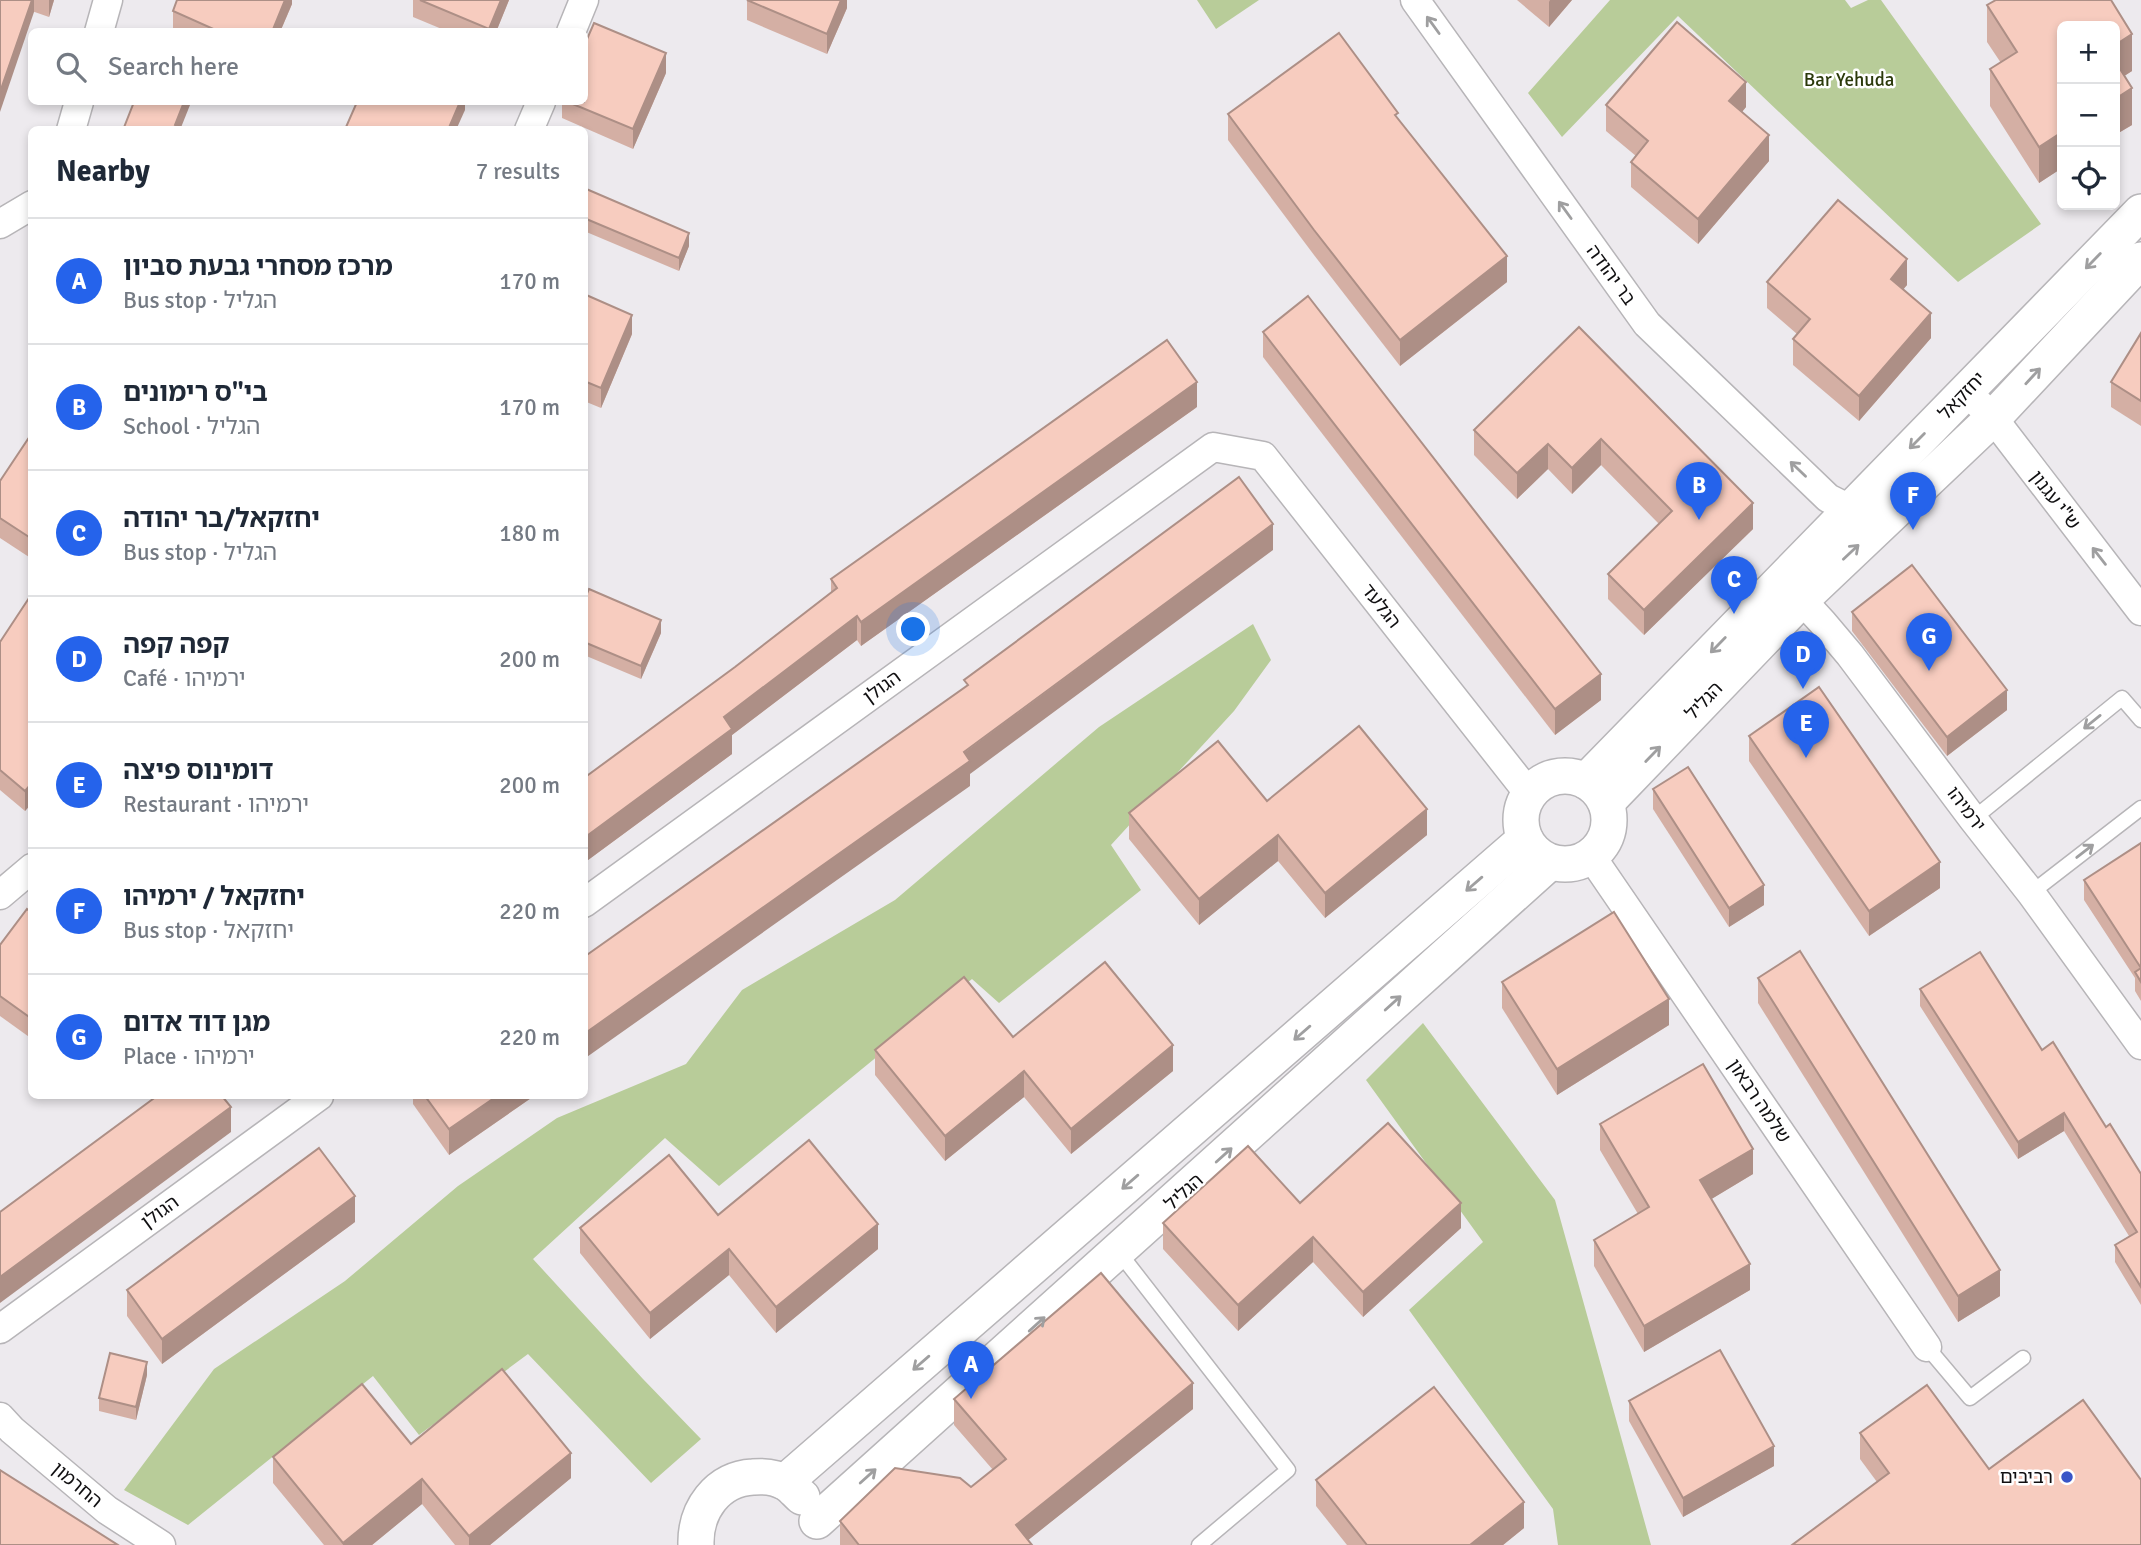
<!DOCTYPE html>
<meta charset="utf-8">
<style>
body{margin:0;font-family:Signika,"Noto Sans Hebrew",sans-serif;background:#f2f2f3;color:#1f2937}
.controls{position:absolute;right:21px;top:21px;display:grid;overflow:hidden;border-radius:10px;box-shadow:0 4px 10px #0003}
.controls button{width:63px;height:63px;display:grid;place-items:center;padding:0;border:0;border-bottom:2px solid #e0e1e3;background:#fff;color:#1f2937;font:35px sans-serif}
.you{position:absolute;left:914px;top:630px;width:24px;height:24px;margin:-18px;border:5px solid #fff;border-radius:50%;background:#1a73e8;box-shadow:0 0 0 10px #1a73e833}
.badge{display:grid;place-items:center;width:46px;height:46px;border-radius:50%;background:#2563eb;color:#fff;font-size:23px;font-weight:700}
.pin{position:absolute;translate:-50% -58px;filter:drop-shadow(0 2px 4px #0008)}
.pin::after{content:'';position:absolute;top:37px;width:24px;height:21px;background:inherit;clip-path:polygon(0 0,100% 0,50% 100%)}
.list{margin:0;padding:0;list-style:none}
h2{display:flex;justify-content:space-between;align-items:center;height:91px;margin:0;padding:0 28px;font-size:30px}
h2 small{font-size:23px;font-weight:400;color:#747a83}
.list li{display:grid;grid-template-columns:46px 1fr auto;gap:21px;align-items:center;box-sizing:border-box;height:126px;padding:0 28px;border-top:2px solid #e0e1e3}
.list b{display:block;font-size:26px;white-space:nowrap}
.list p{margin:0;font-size:23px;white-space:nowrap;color:#747a83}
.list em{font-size:23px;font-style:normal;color:#747a83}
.icon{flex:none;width:38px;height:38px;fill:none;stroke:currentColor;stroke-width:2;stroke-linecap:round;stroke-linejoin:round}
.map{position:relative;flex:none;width:2141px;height:1545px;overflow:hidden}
.search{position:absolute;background:#fff;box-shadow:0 4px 10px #0003;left:28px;top:28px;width:560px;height:77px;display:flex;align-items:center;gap:18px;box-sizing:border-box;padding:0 24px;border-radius:10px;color:#747a83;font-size:26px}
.panel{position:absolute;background:#fff;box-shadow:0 4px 10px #0003;left:28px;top:126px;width:560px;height:973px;border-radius:10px}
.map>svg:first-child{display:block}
</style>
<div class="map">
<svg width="2141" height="1545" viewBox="0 0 2141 1545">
<rect width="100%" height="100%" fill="#edeaee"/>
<g fill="#b8cc99">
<path d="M1197,0H1259L1216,29Z"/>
<path d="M1610,0H1845L1851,8L1868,0H1881L2041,224L1958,282L1678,16L1562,137L1528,93Z"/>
<path d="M1253,624L1271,660L1234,711L1111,845L1141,890L999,1003L972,979L719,1186L665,1138L533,1259L643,1379L701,1439L651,1483L528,1354L419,1435L373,1376L188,1525L124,1490L214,1369L345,1281L458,1186L557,1118L686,1064L742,990L895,900L1099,727Z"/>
<path d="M1423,1023L1555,1200L1651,1545H1558L1553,1509L1409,1310L1483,1242L1366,1080Z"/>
</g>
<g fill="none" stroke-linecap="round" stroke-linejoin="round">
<defs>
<g id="service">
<path d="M1973,819L2122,698L2141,720"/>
<path d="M2031,893L2141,808"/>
<path d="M1118,1251L1288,1470L1199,1545"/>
<path d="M1927,1347L1970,1398L2023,1358"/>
</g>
<g id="minor">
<path d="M1415,0L1647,324L1828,498L1842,505L1852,507"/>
<path d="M99,32L108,0"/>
<path d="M571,32L584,0"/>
<path d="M71,130L79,102"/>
<path d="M529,130L541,102"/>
<path d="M0,224L32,205"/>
<path d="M1967,392L1993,418L2141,611"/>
<path d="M1789,586L1823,623L1850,655L1973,819L2031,893L2141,1045"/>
<path d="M1591,856L1927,1347"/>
<path d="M0,895L32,868"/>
<path d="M584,903L1213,447L1263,456L1530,795"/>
<path d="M0,1329L319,1096"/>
<path d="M0,1417L12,1430L107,1510L161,1545"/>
</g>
<g id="tertiary">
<circle cx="1565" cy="820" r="44"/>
<path d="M1586,781L2141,212"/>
<path d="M1606,803L1802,599L1993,418L2141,260"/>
<path d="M785,1482L1525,839"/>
<path d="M817,1521L1550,862"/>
<path d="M696,1545C695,1510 717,1479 753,1477C764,1476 776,1477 786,1483C792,1486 797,1493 802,1497"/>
</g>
</defs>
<use href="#service" stroke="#b7b5b8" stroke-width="17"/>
<use href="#minor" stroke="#b7b5b8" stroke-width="31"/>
<use href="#tertiary" stroke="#b7b5b8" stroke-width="38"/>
<use href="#service" stroke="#fff" stroke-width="14"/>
<use href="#minor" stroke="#fff" stroke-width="28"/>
<use href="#tertiary" stroke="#fff" stroke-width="35"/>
</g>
<g fill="#d4afa4">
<path d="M0,0H54L49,17Z"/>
<path d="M292,0V4L280,32L173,31V11Z"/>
<path d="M413,0H509L496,32H449L413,17Z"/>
<path d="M747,0H847V8L827,54L747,20Z"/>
<path d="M1517,0H1572L1549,27Z"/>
<path d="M1996,0H2111L2132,34V71L2124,76L2132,88V125L2115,135V26H2062V168L2039,183L1990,106V69L2001,63L1987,42V5Z"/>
<path d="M666,73L633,149L562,118V102H584Z"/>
<path d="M1606,105L1746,107L1742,112L1769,161L1698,244L1631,187V162L1636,156L1606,131Z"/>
<path d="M1228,114L1398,119L1507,282L1400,366L1314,255L1228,140Z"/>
<path d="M584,188L689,246L679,271L584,231Z"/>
<path d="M1767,282L1907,285L1903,289L1931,338L1859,421L1793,365V339L1797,334L1767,308Z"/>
<path d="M584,294L632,334L601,408L584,401Z"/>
<path d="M1579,327L1753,529L1644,635L1608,599V574L1659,524L1601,465L1572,494L1548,469L1517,499L1474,455V430Z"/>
<path d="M1263,332L1601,700L1555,735L1263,357Z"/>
<path d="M2141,333V426L2111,407V382Z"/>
<path d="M1197,407L861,646L857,640L732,735V754L584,863L735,667L831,593V579Z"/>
<path d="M32,442V553L29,557L0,538V481Z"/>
<path d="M31,595L32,803L25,811L0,790V642Z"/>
<path d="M584,600L661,633L641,679L584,655Z"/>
<path d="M1852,612L2007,710L1947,756L1852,631Z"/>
<path d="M1749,736L1940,888L1869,936L1749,761Z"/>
<path d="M1653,789L1764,905L1729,927L1653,809Z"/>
<path d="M1267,801L1427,835L1325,918L1278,861L1199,925L1129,839V813Z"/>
<path d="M2141,843V1001L2135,991V978L2084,900V880Z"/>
<path d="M32,913V1039L0,1016V945Z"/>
<path d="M1758,978L2000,1296L1958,1322L1758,1003Z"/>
<path d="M1502,982L1669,1025L1557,1095L1502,1008Z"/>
<path d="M1920,989L2042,1050L2106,1127L2141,1174V1305L2115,1262V1245L2129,1236L2064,1131L2018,1159L1920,1006Z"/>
<path d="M1013,1037L1173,1071L1071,1154L1024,1097L945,1161L875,1075V1050Z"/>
<path d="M413,1096H534L449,1155L413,1104Z"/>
<path d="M1600,1124L1753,1174L1711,1199L1750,1290L1644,1352L1594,1266V1240L1638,1214L1600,1150Z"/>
<path d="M1300,1203L1461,1228L1363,1317L1313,1262L1238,1331L1163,1249V1223Z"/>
<path d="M718,1215L878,1249L776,1333L729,1275L650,1339L580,1253V1228Z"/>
<path d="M355,1222L162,1364L127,1316V1290Z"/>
<path d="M147,1375L136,1420L99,1411V1398Z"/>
<path d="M954,1399L1193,1409L1028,1540L1032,1545H840V1521L971,1487L993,1470L954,1425Z"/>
<path d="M1629,1401L1774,1466L1683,1517L1629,1421Z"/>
<path d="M1860,1433L1989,1469L1877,1482L1860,1459Z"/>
<path d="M411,1444L571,1478L490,1545H455L422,1504L372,1545H324L273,1483V1457Z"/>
<path d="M1316,1480L1524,1528L1503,1545H1347L1316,1506Z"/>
</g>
<g fill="#ad8f86">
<path d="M32,0H34V12L0,112V92Z"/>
<path d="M49,0H54L49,17Z"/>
<path d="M285,0H292V4L280,32H272Z"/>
<path d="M501,0H509L496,32H489V29Z"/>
<path d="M841,0H847V8L827,54V34Z"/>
<path d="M1550,0H1572L1549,27V2Z"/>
<path d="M2132,34V71L2115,82V45Z"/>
<path d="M666,53V73L633,149V129Z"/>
<path d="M1746,82V107L1729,127V101Z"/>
<path d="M2132,88V125L2115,135V99Z"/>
<path d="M184,102H190V105L180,130L175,125Z"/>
<path d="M460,102H465V110L456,130H448Z"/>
<path d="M2062,132V168L2039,183V147Z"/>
<path d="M1769,135V161L1698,244V219Z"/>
<path d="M689,233V246L679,271V258Z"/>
<path d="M1507,256V282L1400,366V340Z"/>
<path d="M1907,259V285L1891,304V279Z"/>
<path d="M1931,313V338L1859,421V396Z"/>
<path d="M632,315V334L601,408V388Z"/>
<path d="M1197,382V407L861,646V622Z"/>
<path d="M1601,439V465L1572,494V468Z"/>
<path d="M1548,444V469L1517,499V473Z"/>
<path d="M1753,503V529L1644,635V610Z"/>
<path d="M1273,524V550L970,774V786L584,1059V1034Z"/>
<path d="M32,533V553L29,557V537Z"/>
<path d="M857,616V640L732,735V754L584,863V838L724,717Z"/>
<path d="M661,620V633L641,679V666Z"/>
<path d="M1601,674V700L1555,735V709Z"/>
<path d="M2007,690V710L1947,756V737Z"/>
<path d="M32,783V803L25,811V791Z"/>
<path d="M1427,809V835L1325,918V893Z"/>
<path d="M1278,835V861L1199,925V899Z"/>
<path d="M1940,862V888L1869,936V911Z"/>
<path d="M1764,885V905L1729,927V908Z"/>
<path d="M1669,999V1025L1557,1095V1069Z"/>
<path d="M1173,1045V1071L1071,1154V1129Z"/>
<path d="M1024,1071V1097L945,1161V1136Z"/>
<path d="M497,1096H534L449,1155V1129Z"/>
<path d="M231,1107V1132L0,1303V1277Z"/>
<path d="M2064,1113V1131L2018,1159V1142Z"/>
<path d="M1753,1149V1174L1700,1206V1180Z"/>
<path d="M355,1196V1222L162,1364V1339Z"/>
<path d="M1461,1203V1228L1363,1317V1292Z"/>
<path d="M878,1224V1249L776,1333V1307Z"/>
<path d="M1313,1237V1262L1238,1331V1305Z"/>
<path d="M729,1249V1275L650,1339V1313Z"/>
<path d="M1750,1264V1290L1644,1352V1326Z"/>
<path d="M2000,1270V1296L1958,1322V1296Z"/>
<path d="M147,1362V1375L136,1420V1407Z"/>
<path d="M1193,1383V1409L1022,1545L1016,1525Z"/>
<path d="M1774,1446V1466L1683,1517V1498Z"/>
<path d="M571,1453V1478L490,1545H469V1536Z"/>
<path d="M422,1479V1504L372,1545H343V1543Z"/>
<path d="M1524,1502V1528L1503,1545H1470Z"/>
</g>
<g fill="#f7ccbf" stroke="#ad8f86" stroke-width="2">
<path d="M0,0H32L0,92Z"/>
<path d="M177,0H285L272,32H220L173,11Z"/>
<path d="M420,0H501L489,29Z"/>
<path d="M747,0H841L827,34Z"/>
<path d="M1996,0H2111L2132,34L2115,45V26H2062V132L2039,147L1990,69L2017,52L1987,5Z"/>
<path d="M1677,22L1746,82L1729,101L1769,135L1698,219L1631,162L1648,141L1606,105Z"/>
<path d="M594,23L666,53L633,129L568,102H584V46Z"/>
<path d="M1339,33L1398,113L1395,115L1507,256L1400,340L1314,230L1228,114Z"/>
<path d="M2115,61L2132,88L2115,99Z"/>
<path d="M134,102H184L175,125L187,130H123Z"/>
<path d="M357,102H460L448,130H351L346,127Z"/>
<path d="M584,188L689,233L679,258L584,218Z"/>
<path d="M1838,200L1907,259L1891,279L1931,313L1859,396L1793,339L1810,319L1767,282Z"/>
<path d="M584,294L632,315L601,388L584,381Z"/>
<path d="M1308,296L1601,674L1555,709L1263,332Z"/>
<path d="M1579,327L1753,503L1644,610L1608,574L1672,511L1601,439L1572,468L1548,444L1517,473L1474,430Z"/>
<path d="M2141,333V401L2111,382Z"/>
<path d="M1167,340L1197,382L861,622L857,616L724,717L732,729L584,838V778L735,667L837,588L831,579Z"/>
<path d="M28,439L32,442V533L29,537L0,518V481Z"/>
<path d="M1239,477L1273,524L964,752L970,761L584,1034V957L968,685L964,680Z"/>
<path d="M1912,565L2007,690L1947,737L1852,612Z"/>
<path d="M589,589L661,620L641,666L584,642V600Z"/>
<path d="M31,595L32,783L25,791L0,770V642Z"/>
<path d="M1819,687L1940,862L1869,911L1749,736Z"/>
<path d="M1359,726L1427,809L1325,893L1278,835L1199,899L1129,813L1218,741L1267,801Z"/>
<path d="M1688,767L1764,885L1729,908L1653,789Z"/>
<path d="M2141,843V982L2135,972L2141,968L2084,880Z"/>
<path d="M27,909L32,913V1019L0,996V945Z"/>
<path d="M1614,912L1669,999L1557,1069L1502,982Z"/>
<path d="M1800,951L2000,1270L1958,1296L1758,978Z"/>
<path d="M1980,952L2042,1050L2053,1042L2106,1127L2110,1124L2141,1174V1287L2115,1245L2137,1232L2064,1113L2018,1142L1920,989Z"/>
<path d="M1105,962L1173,1045L1071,1129L1024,1071L945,1136L875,1050L964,977L1013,1037Z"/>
<path d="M1703,1064L1753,1149L1700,1180L1750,1264L1644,1326L1594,1240L1649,1207L1600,1124Z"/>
<path d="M157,1096H222L231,1107L0,1277V1212Z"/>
<path d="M425,1096H497L449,1129Z"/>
<path d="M1388,1123L1461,1203L1363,1292L1313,1237L1238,1305L1163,1223L1248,1146L1300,1203Z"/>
<path d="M809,1140L878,1224L776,1307L729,1249L650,1313L580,1228L669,1155L718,1215Z"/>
<path d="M319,1148L355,1196L162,1339L127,1290Z"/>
<path d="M1101,1273L1193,1383L1016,1525L1032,1545H859L840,1521L895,1468L960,1478L971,1487L1006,1459L954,1399Z"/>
<path d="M1720,1350L1774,1446L1683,1498L1629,1401Z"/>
<path d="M110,1353L147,1362L136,1407L99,1398Z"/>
<path d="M502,1369L571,1453L469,1536L422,1479L343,1543L273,1457L362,1384L411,1444Z"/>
<path d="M1927,1385L1989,1469L2083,1400L2141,1480V1545H1792L1889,1473L1860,1433Z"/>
<path d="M1434,1387L1524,1502L1470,1545H1367L1316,1480Z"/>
<path d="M0,1470L118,1545H0Z"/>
</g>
<defs><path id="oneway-shaft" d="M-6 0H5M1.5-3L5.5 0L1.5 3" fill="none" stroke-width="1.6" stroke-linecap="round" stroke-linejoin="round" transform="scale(1.75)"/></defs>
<g stroke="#9f9fa0">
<use href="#oneway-shaft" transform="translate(1433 25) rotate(-126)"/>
<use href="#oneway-shaft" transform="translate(1565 210) rotate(-126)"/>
<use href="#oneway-shaft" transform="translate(2093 261) rotate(134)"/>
<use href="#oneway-shaft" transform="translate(2033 376) rotate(-47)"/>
<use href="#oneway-shaft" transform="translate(1917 441) rotate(135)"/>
<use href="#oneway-shaft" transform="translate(1798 469) rotate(-136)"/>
<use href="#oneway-shaft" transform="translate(1851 552) rotate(-43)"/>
<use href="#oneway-shaft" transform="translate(2099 556) rotate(-128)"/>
<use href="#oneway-shaft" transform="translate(1718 645) rotate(134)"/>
<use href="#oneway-shaft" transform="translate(2092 722) rotate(141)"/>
<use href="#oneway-shaft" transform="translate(1653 754) rotate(-46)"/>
<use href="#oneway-shaft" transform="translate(2085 851) rotate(-38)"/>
<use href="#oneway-shaft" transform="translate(1474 884) rotate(139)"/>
<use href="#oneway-shaft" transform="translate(1393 1003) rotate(-42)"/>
<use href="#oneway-shaft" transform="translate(1302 1033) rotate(139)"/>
<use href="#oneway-shaft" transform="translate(1224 1155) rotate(-42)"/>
<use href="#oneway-shaft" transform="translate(1130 1182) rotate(139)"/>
<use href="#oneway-shaft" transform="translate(1037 1324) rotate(-42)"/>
<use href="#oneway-shaft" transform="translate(921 1363) rotate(139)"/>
<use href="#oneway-shaft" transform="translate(868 1476) rotate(-42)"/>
</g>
<circle fill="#3955c7" stroke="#fff" stroke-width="2.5" cx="2067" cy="1477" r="7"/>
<g text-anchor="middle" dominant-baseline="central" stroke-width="5" stroke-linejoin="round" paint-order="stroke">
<g font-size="19" fill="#2b390b" stroke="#fff">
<text x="1849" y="80">Bar Yehuda</text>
</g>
<g font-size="19" fill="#100f11" stroke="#fff">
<text transform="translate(1611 275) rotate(54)">בר יהודה</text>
<text transform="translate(1962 396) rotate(-46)">יחזקאל</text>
<text transform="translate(2055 500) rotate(52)">ש"י עגנון</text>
<text transform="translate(1381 606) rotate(52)">הגלעד</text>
<text transform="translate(882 687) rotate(-36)">הגולן</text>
<text transform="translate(1704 701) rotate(-46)">הגליל</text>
<text transform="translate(1966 809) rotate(53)">ירמיהו</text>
<text transform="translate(1759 1101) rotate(56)">שלמה רבאון</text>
<text transform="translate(1184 1192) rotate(-42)">הגליל</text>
<text transform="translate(160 1212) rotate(-36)">הגולן</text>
<text transform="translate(77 1485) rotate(40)">החרמון</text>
</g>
<g font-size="19" fill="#100f11" stroke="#fff" text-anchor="end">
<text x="2053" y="1477">רביבים</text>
</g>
</g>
</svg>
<div class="controls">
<button>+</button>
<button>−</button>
<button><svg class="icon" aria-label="locate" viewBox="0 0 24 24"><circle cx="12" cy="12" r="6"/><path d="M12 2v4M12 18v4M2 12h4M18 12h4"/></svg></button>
</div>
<div class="you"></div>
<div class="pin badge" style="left:971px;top:1399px">A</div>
<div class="pin badge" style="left:1699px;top:520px">B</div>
<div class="pin badge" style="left:1734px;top:614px">C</div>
<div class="pin badge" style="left:1803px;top:689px">D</div>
<div class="pin badge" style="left:1806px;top:758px">E</div>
<div class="pin badge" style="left:1913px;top:530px">F</div>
<div class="pin badge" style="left:1929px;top:671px">G</div>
<div class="search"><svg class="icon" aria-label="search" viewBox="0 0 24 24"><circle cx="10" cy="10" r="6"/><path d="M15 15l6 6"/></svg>Search here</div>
<section class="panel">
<h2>Nearby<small>7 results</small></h2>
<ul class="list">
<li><span class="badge">A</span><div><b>מרכז מסחרי גבעת סביון</b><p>Bus stop · הגליל</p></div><em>170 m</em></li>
<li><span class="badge">B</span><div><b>בי&quot;ס רימונים</b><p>School · הגליל</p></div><em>170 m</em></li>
<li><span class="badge">C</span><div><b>יחזקאל/בר יהודה</b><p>Bus stop · הגליל</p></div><em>180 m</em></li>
<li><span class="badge">D</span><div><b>קפה קפה</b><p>Café · ירמיהו</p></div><em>200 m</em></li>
<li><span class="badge">E</span><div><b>דומינוס פיצה</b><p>Restaurant · ירמיהו</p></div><em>200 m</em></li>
<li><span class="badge">F</span><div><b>יחזקאל / ירמיהו</b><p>Bus stop · יחזקאל</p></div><em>220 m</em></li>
<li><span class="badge">G</span><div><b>מגן דוד אדום</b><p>Place · ירמיהו</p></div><em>220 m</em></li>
</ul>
</section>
</div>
